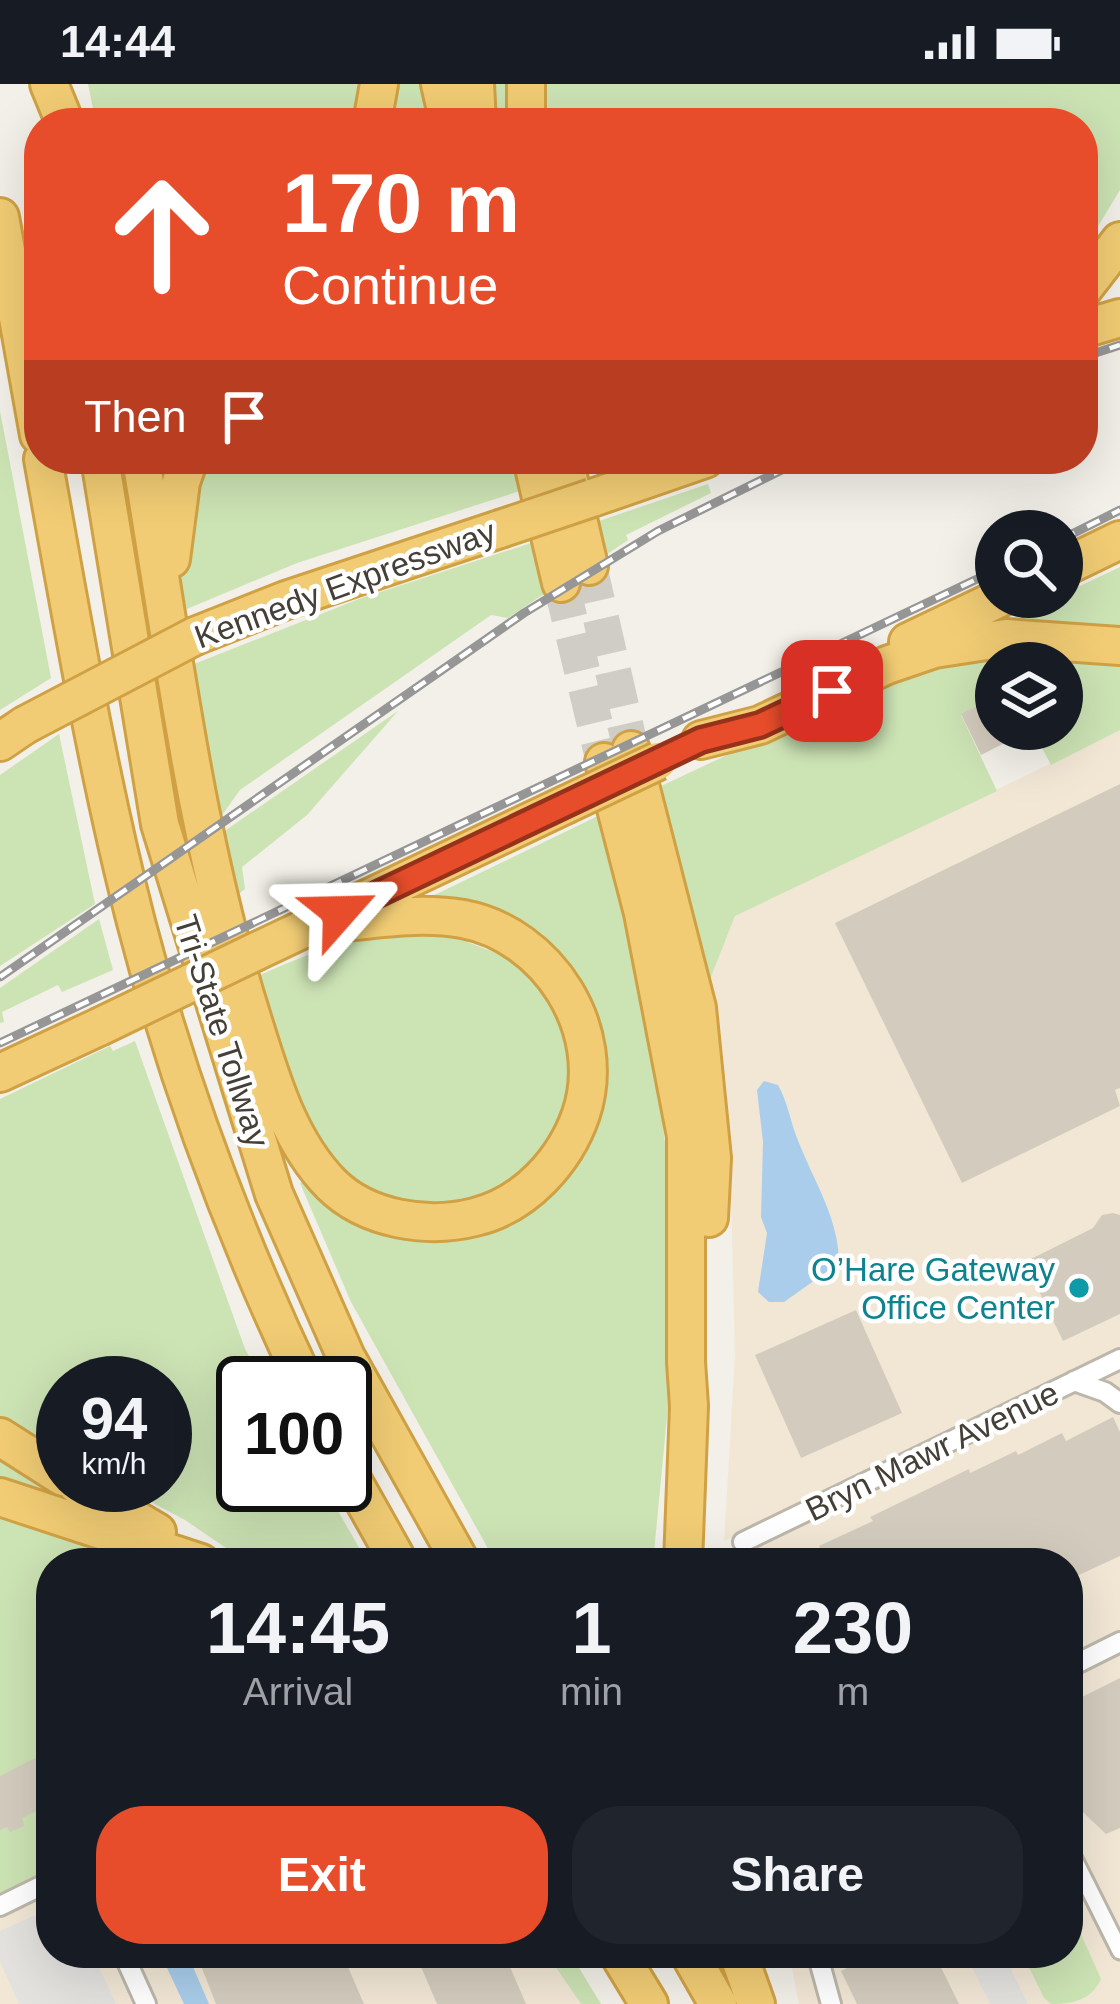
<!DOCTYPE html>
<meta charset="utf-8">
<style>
body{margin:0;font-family:Helvetica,sans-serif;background:#20242c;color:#f1f3f6;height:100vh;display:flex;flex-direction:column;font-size:45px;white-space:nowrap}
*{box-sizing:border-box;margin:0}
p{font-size:39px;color:#9ea1a6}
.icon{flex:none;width:66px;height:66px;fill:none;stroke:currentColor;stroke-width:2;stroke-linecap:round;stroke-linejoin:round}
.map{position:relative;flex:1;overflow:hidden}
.panel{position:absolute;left:36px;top:1464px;width:1047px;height:420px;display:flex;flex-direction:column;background:#171b24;border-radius:48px;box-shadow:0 12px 48px #0002}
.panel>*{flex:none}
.top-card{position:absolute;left:24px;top:24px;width:1074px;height:366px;border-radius:48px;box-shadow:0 12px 48px #0002;background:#e74d2a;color:#fff;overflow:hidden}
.controls{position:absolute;left:975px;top:426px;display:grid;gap:24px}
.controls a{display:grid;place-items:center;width:108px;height:108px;border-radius:50%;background:#171b24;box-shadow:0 12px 48px #0002;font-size:60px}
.speed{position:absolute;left:36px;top:1272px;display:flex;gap:24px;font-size:60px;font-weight:700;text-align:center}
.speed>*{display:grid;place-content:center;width:156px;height:156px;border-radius:50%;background:#171b24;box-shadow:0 12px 48px #0002;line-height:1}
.speed small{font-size:30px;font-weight:400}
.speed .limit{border:6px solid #111;border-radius:18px;background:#fff;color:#111}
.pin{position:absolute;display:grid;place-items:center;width:102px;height:102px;color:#fff;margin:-51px;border-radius:24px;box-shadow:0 6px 18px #0006}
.me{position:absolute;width:132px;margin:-66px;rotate:65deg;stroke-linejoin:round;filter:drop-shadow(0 0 9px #0008)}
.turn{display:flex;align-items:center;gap:42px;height:252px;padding:0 60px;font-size:54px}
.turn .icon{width:156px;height:156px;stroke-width:2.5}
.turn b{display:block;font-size:84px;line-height:102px}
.then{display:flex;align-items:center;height:114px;padding:0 60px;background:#0003;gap:24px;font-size:45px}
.eta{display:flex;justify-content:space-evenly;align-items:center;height:204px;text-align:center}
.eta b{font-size:72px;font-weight:700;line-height:84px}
.button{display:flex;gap:24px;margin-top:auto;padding:24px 60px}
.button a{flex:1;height:138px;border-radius:48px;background:#e74d2a;color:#fff;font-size:48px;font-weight:700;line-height:138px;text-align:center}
.button a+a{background:#20242c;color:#f1f3f6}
.status{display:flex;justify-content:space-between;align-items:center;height:84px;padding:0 60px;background:#171b24;direction:ltr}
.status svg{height:33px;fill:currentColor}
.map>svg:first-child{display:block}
.commercial{fill:#f2e7d5}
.green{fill:#cce3b4}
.parking{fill:#e4e2df}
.water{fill:#a9cdea}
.building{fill:#d3ccbe}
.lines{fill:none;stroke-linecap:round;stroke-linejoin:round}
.motorway-tunnel{stroke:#cfcdc5;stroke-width:36;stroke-dasharray:36 18;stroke-linecap:butt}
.pedestrian-casing{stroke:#bdb7ab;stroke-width:21}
.minor-casing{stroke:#bdb7ab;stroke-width:24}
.motorway-casing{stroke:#d0a144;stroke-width:42}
.pedestrian{stroke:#fff;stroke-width:15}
.minor{stroke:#fff;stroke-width:18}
.motorway{stroke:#f1cc74;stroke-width:36}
.rail-casing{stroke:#969696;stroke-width:9}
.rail{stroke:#fff;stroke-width:4.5;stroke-dasharray:14;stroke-linecap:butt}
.motorway-bridge-casing{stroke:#d0a144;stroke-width:42;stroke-linecap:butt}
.motorway-bridge{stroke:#f1cc74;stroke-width:36}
.route-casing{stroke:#96321b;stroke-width:30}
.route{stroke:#e74d2a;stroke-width:21}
.culture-dot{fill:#0f9aa8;stroke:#fff;stroke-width:4.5}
.labels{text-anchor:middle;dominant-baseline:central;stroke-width:9;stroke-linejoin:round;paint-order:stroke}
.street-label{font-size:33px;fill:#454037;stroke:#fff}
.culture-label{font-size:33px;fill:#0d838f;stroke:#fff;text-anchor:end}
</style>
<div class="status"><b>14:44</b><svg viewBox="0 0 49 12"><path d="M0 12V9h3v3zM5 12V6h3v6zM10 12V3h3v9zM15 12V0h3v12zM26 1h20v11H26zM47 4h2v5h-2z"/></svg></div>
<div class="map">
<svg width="1120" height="1920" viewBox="0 0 1120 1920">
<rect width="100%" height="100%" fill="#f2f0e8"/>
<path class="commercial" d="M1120,646V1264L724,1457L735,1272L730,1070L709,898L735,832Z
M1120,1282V1920H799L789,1869H1068V1479H722Z
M51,1807V1869H110L132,1920H0V1832Z
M134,1869H546L581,1920H156Z"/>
<path class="green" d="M88,0H365L354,39H96Z
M388,0H426L435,39H381Z
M487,0H515L513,39H489Z
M545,0H1120V106L1083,167V39H547Z
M0,327L51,594L0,626Z
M202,375H516L523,406L297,479L182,527L181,454Z
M708,400L711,409L626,451L628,456L600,475L590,440Z
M534,458L547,508L508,534L491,531L240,706L220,734L189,582L359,515Z
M1120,483V550L1002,539Z
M1012,567L1120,575V646L1051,681L1032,645H1062V579H996V613L961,631L997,707L735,832L709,898L659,703L906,587Z
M398,627L307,731L242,783L245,805L232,815L216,753Z
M59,650L95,820L0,882V691Z
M602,730L652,957L674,1129L671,1291L653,1479H496L351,1218L300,1099L310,1095L373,1149L448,1155L500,1145L554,1110L591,1052L579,911L416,820Z
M99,835L113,886L62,908L58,901L2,928L4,938L0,939V904Z
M428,849L457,854L509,874L531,890L562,934L573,999L554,1056L499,1111L435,1127L363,1107L341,1091L315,1057L254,894C316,865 360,851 428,849Z
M135,957L245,1265L264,1299H243V1401H323L368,1479H248L185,1436L119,1401H165V1299H63V1371L0,1332V1015L110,962L113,967Z
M0,1372L99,1426L0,1394Z
M0,1422L160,1479H51V1786L0,1811Z
M1068,1821L1101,1895C1092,1916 1072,1920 1051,1920L1044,1914L1022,1869H1068Z
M546,1869H570L601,1920H581Z"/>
<path class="parking" d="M51,1824V1869H93L116,1920H19L0,1878V1847Z
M965,1869H1003L1028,1920H990Z"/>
<path class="water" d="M764,997L778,1001C788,1019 790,1036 797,1054C813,1096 839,1134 839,1179L784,1218H769L758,1208L767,1149L761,1133L763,1058L757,1006Z
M160,1869H187L209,1920H184Z"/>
<path class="building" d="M996,613V645H1032L981,671L961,630Z
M1120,700V1004L1115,1006L1120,1022L962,1099L835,839Z
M1113,1129L1120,1131V1230L1063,1257L1025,1178L1093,1144L1102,1131Z
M856,1226L902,1329L801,1374L755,1271Z
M1113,1333L1120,1348V1472L1068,1496V1479H796L821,1467L819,1462L873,1437L870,1433L969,1385L970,1389L1016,1367L1018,1371L1062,1349L1066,1357Z
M1120,1594V1744L1106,1750L1068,1714V1620Z
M51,1666V1720L22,1734L24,1742L10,1748L7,1743L0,1746V1692Z
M196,1869H342L364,1920H216Z
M415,1869H504L526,1920H437Z
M877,1869H934L959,1920H857L841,1887Z"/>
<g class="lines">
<path class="motorway-tunnel" d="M589,482L631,666
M561,499L604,678"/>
<defs>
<path id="pedestrian" d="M1068,1763L1120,1867"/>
<path id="minor" d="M1074,1297L1105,1308L1120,1319
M743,1458L1120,1275
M1068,1584L1120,1558
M0,1822L51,1797
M123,1869L146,1920
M817,1869L831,1920"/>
<path id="motorway" d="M49,0L65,39
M440,0L449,39
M475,0L477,39
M372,39L379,0
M526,39V0
M0,133L39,351
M1083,205L1120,157
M1083,245L1120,234
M43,375C71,530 97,686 136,838C177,996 235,1152 305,1299
M100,375L160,740L274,1110L346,1273L461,1479
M141,375C173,563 195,754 253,937C271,994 288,1056 331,1100C367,1136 428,1145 475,1133C525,1121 565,1077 581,1030C609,946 548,851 463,835C414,826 358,838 309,842
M532,375L561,499
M564,375L589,482
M592,414L705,375
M171,475L181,398L189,375
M1062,484L1120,456
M195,552L286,516L500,445
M908,558L1002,513
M701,656L760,641L887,581L934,565L1006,554L1120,562
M0,658L25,641
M631,666L697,924L712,1074L709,1134
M604,678L643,829L686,1052V1278L689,1322L683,1479
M257,867L565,721
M0,989L99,943
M0,1353L63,1393
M345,1383L399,1479
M77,1401L157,1448
M0,1413L201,1479
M618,1869L649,1920
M689,1869L718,1920
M738,1869L756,1920"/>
</defs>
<use href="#pedestrian" class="pedestrian-casing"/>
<use href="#minor" class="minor-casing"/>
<use href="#motorway" class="motorway-casing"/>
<use href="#pedestrian" class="pedestrian"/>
<use href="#minor" class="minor"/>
<use href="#motorway" class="motorway"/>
<defs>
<path id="rail" d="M1083,273L1120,261
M1062,455L1120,426
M0,893L524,529L658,447L804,375
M0,959L996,486"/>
</defs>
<use href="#rail" class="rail-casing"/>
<use href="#rail" class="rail"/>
<defs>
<path id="motorway-bridge" d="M500,445L592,414
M25,641L195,552
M565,721L658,677
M99,943L257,867"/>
</defs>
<use href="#motorway-bridge" class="motorway-bridge-casing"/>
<use href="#motorway-bridge" class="motorway-bridge"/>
</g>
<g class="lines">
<defs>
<path id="route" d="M340,828L701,656L760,641L832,607"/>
</defs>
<use href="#route" class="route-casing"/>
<use href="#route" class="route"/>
</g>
<circle class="culture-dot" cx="1079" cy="1204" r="12"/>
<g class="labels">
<g class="street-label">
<text transform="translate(345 500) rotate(-20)">Kennedy Expressway</text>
<text transform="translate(222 947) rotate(72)">Tri-State Tollway</text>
<text transform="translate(932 1367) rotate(-26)">Bryn Mawr Avenue</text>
</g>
<g class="culture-label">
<text x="1055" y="1185">O’Hare Gateway<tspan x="1055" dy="38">Office Center</tspan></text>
</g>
</g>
</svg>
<div class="controls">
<a><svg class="icon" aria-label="search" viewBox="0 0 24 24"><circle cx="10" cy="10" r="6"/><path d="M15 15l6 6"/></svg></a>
<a><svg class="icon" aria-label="layers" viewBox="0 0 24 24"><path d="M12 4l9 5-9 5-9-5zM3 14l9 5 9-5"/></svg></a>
</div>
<div class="speed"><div>94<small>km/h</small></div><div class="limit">100</div></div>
<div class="pin" style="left:832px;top:607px;background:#d93025"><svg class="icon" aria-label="arrive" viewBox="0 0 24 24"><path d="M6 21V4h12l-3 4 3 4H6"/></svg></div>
<svg class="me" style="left:340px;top:828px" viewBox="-20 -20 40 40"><path d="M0-17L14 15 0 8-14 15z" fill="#e74d2a" stroke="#fff" stroke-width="4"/></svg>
<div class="top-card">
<div class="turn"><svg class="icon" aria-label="ahead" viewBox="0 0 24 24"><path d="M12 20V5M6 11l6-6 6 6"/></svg><div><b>170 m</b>Continue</div></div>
<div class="then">Then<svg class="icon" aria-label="arrive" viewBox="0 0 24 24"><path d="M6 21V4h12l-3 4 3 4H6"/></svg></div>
</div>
<section class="panel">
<div class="eta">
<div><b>14:45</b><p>Arrival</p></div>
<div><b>1</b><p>min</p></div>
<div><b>230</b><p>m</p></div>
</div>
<div class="button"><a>Exit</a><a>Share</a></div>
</section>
</div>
